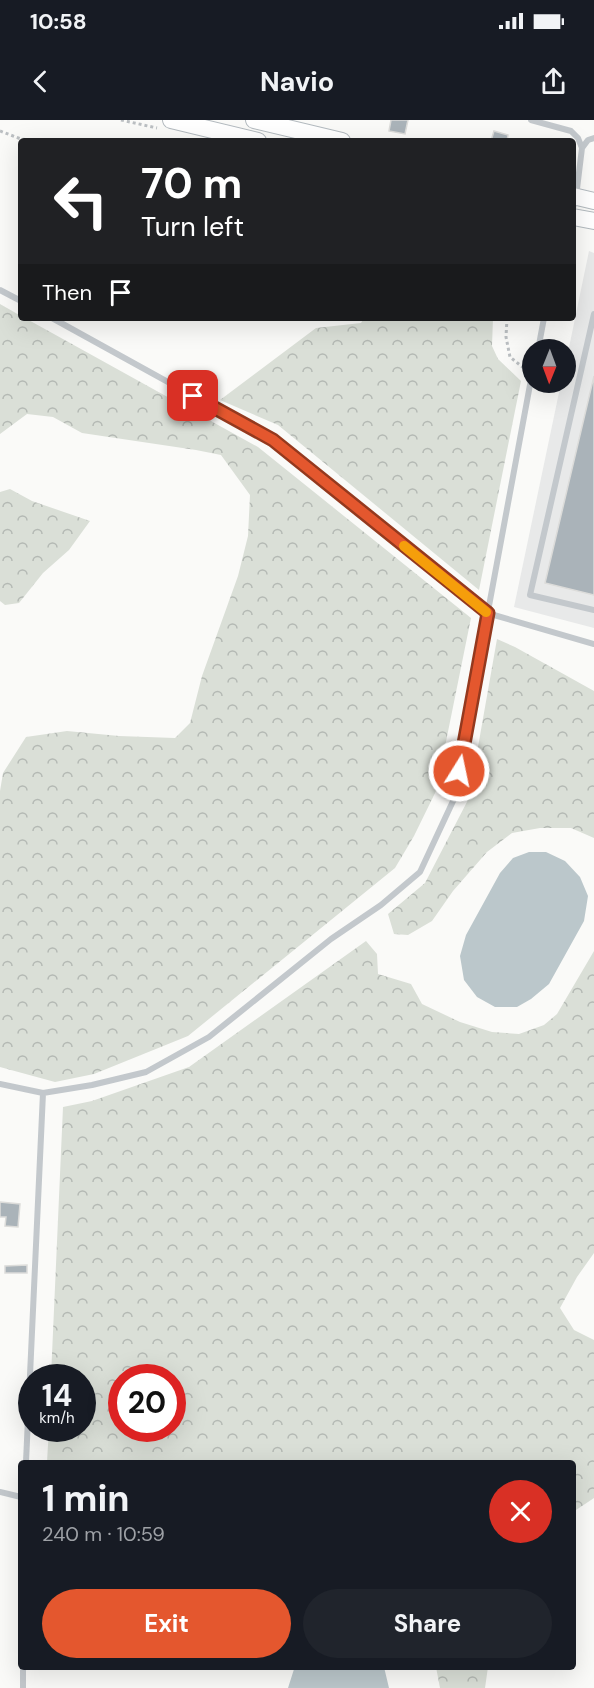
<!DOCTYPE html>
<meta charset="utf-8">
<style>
body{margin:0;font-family:"DM Sans",sans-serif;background:#20242c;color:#f1f3f6;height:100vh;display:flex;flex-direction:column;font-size:22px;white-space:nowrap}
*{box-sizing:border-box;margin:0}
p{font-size:20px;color:#9ea1a6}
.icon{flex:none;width:33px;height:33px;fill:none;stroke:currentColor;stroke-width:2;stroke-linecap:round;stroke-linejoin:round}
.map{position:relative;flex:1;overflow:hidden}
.panel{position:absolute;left:18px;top:1340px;width:558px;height:210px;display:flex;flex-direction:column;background:#171b24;border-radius:6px;box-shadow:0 6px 24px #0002}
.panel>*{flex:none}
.hud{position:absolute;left:18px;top:18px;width:558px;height:183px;border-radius:6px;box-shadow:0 6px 24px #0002;background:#202124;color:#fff;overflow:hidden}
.needle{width:39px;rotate:181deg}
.fabs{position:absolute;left:522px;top:219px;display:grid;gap:12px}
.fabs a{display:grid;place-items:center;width:54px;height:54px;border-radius:50%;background:#171b24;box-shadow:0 6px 24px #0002;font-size:30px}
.speed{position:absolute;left:18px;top:1244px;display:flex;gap:12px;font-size:30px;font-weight:700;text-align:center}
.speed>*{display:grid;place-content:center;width:78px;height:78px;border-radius:50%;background:#171b24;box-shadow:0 6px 24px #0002;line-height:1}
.speed small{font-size:15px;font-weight:400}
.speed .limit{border:9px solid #d22;background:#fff;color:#111}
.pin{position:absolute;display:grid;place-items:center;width:51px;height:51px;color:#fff;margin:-26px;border-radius:12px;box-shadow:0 3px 9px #0006}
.me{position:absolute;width:66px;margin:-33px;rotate:10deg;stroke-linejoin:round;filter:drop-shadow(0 0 4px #0008)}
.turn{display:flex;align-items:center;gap:21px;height:126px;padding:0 24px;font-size:27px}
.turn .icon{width:78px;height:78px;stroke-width:2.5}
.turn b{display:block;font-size:42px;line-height:51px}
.then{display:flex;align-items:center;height:57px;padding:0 24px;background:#0003;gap:12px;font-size:22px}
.round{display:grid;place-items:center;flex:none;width:63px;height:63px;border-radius:32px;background:#20242c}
.summary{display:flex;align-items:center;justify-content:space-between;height:102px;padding:0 24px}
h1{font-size:36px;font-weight:700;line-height:45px}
.action{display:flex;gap:12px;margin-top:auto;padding:12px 24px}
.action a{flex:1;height:69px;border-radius:36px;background:#e4572e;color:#fff;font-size:24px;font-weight:700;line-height:69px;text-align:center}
.action a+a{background:#20242c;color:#f1f3f6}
.status{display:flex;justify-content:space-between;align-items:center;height:42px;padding:0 30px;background:#171b24;direction:ltr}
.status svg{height:16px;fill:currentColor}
header{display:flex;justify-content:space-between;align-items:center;height:78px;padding:0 24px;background:#171b24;font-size:27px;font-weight:700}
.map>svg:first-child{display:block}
.built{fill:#e8e9e9}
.forest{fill:url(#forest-crowns);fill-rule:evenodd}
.water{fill:#bbc7cb}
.building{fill:#aab3b9;stroke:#dcdcda;stroke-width:1.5}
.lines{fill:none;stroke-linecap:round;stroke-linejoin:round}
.secondary-casing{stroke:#b3babf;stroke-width:18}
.path{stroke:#bbbfc2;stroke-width:3;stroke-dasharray:3 3;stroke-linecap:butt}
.lane{stroke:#c3c8cc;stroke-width:6}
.secondary{stroke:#fff;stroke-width:16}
.route-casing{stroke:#94391e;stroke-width:15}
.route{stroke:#e4572e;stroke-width:10}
.slow{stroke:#f59e0b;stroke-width:10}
</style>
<div class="status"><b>10:58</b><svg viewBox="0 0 49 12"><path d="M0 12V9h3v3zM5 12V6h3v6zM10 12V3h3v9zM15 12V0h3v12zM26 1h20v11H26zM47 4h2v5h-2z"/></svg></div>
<header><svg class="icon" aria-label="back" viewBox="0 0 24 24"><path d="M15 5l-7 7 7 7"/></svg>Navio<svg class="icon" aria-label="share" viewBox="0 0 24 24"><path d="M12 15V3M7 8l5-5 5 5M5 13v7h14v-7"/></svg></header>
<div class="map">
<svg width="594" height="1568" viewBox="0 0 594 1568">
<defs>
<pattern id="forest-crowns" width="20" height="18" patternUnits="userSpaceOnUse" patternTransform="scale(1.5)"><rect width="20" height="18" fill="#dadfd7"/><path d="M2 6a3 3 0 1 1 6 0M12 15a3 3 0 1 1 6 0" fill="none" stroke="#b4b9b4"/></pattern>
</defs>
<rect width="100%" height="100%" fill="#fafaf8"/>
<path class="built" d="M589,131L594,133V508L514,487L561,263L566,262V242Z"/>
<path class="forest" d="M0,184L21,196V198H25L258,327L471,498L436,671L414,716L395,748L188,916L94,954L55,962L0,947V671L3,653L26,617L67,611L119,616L175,618L190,603L202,556L238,456L248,416L250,375L221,335L196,330L82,313L53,297L27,294L0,314Z
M364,198H493L492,226L498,239L521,261L479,470L278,305L220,280L316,208L361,203Z
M10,369L32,381L90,401L69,430L43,453L19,483L5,485L0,481V372Z
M497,519L515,527L594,571V718L571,708H540L512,713L487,732L453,771L432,801L408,815L394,814L388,794L425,763L469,678Z
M366,821L377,834L378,854L411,864L422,884L460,902L492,912L519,914L544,905L557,894L594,831V1133L577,1157L560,1188L574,1210L594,1220V1378L573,1392V1342H47L49,1308H82V1257H51L63,987L92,981L189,947ZM122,1257H172V1308H122Z
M436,1547H488L485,1568H440Z"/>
<path class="water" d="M529,732H546L565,741L580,757L588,776L584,801L549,864L531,879L517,887H495L477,877L464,860L460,836L466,815L500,753L513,738Z
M295,1546L384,1547L389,1568H288Z"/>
<path class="building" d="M391,0H408L405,14L389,11Z
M494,11L508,15L507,21H491Z
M594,256V475L545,463Z
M0,1082L20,1084L18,1107L5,1106L6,1097H0Z
M27,1145V1153H5V1146Z"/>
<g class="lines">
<defs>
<path id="secondary" d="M171,0L258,21
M254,0L342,21
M573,76L594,81
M573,97L594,101"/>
</defs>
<use href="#secondary" class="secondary-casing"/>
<path class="path" d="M121,0L157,8
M0,11L21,19L42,21
M507,198L506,217L510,237L525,249"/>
<path class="lane" d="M531,0L571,11L578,18L582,28L576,77L573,88
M582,28L588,20L594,18
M0,170L21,181
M594,194L530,475L594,490
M52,198L273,320L487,493L594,524
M538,230L544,198
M0,964L43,973L92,965L146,952L209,917L331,819L381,785L420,752L454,679L471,583L532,254
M26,1342L43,973
M0,1372L21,1377
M23,1568V1546"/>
<use href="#secondary" class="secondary"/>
</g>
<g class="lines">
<defs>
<path id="route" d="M193,276L273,320L488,493L459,651"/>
</defs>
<use href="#route" class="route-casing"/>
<use href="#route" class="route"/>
<path class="slow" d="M404,426L486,492"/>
</g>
</svg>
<div class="fabs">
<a><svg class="needle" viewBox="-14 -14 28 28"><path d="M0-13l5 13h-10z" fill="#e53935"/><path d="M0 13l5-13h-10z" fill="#9ea1a6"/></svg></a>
</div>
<div class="speed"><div>14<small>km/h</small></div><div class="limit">20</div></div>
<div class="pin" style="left:193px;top:276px;background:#d93025"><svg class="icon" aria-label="arrive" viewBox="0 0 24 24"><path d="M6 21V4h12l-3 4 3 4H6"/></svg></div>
<svg class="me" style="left:459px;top:651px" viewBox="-20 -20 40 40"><circle r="17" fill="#e4572e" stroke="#fff" stroke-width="3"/><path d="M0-11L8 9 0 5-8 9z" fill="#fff"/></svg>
<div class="hud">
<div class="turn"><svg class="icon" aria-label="left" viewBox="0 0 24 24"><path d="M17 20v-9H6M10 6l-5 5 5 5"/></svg><div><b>70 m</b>Turn left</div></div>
<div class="then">Then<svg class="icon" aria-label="arrive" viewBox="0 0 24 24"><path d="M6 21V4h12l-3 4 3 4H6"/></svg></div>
</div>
<section class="panel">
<div class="summary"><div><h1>1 min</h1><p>240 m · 10:59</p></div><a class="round" style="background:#d93025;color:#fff"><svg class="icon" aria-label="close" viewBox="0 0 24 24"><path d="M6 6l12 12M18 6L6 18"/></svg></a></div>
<div class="action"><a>Exit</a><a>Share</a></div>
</section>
</div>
